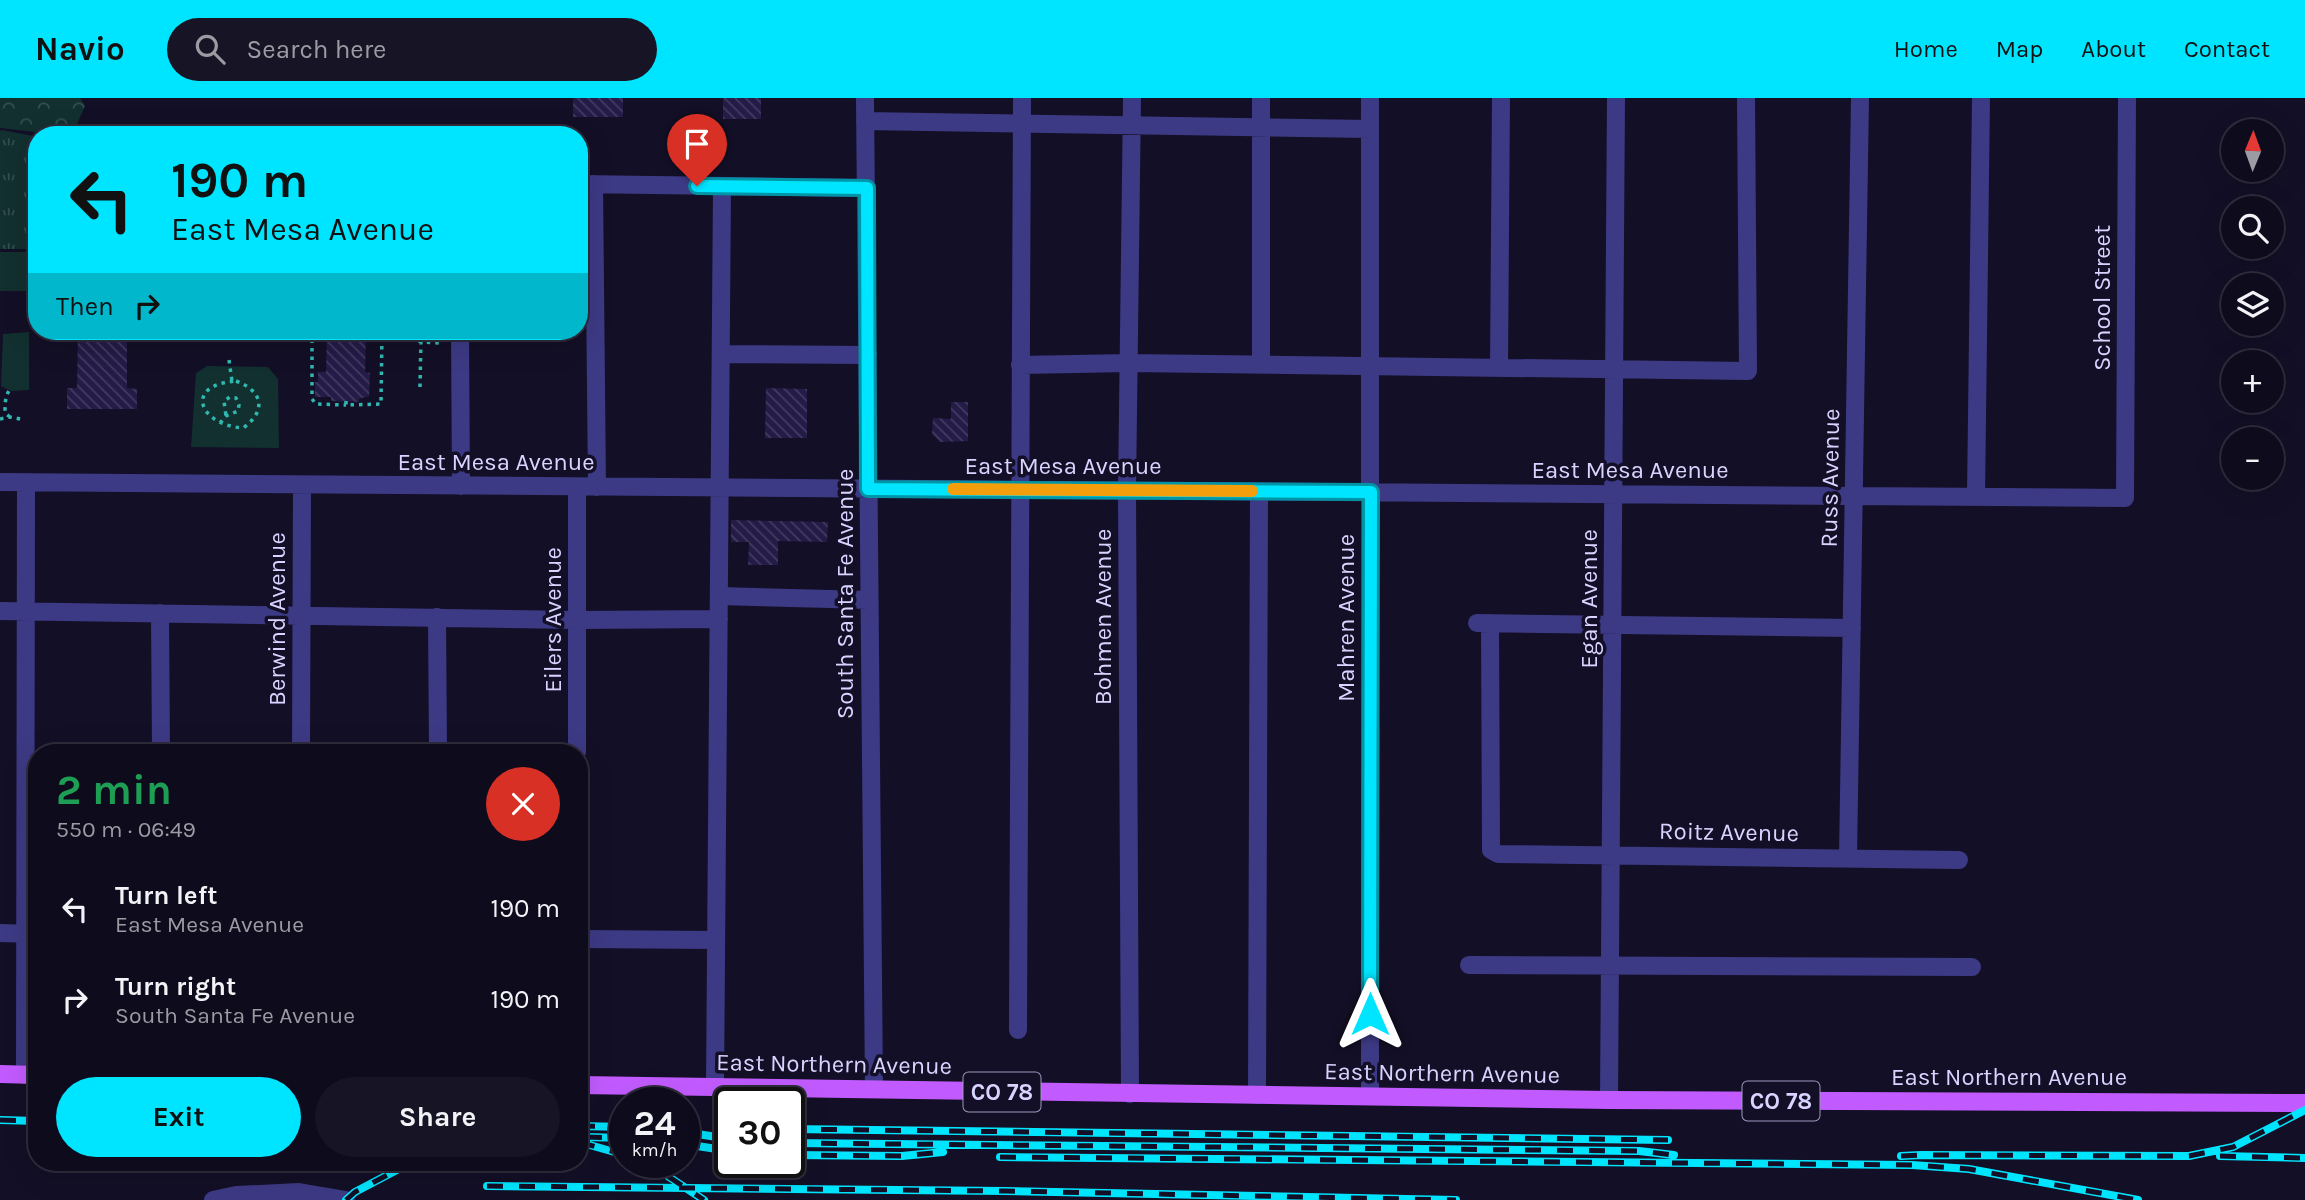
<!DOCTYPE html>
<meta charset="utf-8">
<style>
body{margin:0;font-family:Karla,sans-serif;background:#171425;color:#f1f3f6;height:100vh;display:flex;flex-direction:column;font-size:26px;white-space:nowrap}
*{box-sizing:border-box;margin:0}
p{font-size:23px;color:#9b9ba3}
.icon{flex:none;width:38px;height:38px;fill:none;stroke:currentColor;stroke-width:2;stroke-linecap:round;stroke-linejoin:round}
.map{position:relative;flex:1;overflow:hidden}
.side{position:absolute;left:28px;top:646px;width:560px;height:427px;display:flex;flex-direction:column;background:#0e0b1c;border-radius:28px;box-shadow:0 7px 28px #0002,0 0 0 2px #2e2b3b}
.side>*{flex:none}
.guide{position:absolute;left:28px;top:28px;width:560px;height:214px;border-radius:28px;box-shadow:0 7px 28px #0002,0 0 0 2px #2e2b3b;background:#00e5ff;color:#111;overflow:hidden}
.needle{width:46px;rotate:1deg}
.tools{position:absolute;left:2221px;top:21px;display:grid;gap:14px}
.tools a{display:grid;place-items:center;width:63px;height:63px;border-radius:50%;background:#0e0b1c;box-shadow:0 7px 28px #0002,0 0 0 2px #2e2b3b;font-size:35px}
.speed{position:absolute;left:609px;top:989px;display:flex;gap:14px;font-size:35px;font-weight:700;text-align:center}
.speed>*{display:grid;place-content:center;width:91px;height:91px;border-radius:50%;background:#0e0b1c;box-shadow:0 7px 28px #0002,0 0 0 2px #2e2b3b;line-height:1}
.speed small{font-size:18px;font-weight:400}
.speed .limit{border:4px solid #111;border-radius:10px;background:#fff;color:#111}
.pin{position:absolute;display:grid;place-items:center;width:60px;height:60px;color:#fff;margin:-72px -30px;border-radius:50% 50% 50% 0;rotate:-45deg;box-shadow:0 0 7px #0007}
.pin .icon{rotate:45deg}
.me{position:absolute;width:77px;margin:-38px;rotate:0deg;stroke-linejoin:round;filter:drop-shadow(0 0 5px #0008)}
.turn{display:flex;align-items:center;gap:24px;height:147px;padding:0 28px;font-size:32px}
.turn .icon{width:91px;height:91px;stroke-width:2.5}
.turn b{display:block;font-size:49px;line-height:60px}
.then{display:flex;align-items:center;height:66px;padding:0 28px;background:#0003;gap:14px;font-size:26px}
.round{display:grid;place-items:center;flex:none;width:74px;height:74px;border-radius:37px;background:#171425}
.head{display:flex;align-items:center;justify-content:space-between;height:119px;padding:0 28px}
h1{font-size:42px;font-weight:700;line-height:52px;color:#1e9e55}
.action{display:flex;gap:14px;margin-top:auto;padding:14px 28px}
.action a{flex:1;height:80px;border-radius:42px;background:#00e5ff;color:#111;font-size:28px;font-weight:700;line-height:80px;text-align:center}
.action a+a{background:#171425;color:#f1f3f6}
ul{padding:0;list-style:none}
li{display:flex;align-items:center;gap:21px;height:91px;padding:0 28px}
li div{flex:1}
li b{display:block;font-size:26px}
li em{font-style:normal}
header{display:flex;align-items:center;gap:42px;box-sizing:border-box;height:98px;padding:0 35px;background:#00e5ff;color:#111}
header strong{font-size:33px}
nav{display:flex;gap:38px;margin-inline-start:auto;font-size:24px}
.search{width:490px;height:63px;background:#171425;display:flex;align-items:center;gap:18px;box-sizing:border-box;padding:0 24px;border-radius:38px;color:#9b9ba3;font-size:26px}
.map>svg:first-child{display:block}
.grass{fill:url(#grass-tufts)}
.forest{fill:url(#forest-crowns)}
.park{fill:#12302f}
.building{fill:url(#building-back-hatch)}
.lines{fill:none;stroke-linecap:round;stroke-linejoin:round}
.path{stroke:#2fb8b0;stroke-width:3.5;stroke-dasharray:3.5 5;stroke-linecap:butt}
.minor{stroke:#3d3a85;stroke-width:18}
.major{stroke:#c25bff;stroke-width:18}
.rail-casing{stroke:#00e5ff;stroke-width:8}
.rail{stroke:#130f26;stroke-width:5;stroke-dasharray:16;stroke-linecap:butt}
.route-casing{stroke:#0095a6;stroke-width:18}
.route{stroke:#00e5ff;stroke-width:12}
.slow{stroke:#f59e0b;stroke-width:12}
.labels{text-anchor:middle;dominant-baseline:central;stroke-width:7;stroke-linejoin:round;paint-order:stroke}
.shield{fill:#130f26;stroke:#9e99be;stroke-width:2}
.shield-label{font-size:23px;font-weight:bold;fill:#d9d4ff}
.street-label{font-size:24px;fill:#d9d4ff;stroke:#130f26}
</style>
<header>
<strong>Navio</strong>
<div class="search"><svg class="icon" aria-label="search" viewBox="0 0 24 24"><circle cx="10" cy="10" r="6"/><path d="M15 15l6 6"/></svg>Search here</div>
<nav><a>Home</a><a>Map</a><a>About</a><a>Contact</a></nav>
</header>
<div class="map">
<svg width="2305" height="1102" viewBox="0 0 2305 1102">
<defs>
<pattern id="grass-tufts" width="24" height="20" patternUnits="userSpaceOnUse" patternTransform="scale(1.75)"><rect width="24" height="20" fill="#12302f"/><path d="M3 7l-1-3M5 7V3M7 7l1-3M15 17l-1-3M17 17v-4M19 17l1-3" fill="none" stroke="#344d4e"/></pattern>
<pattern id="forest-crowns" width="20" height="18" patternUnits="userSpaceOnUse" patternTransform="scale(1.75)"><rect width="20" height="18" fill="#12302f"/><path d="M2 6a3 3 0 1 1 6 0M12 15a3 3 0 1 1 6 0" fill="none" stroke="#344d4e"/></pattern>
<pattern id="building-back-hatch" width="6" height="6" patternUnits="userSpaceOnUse" patternTransform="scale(1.75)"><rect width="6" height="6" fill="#241b47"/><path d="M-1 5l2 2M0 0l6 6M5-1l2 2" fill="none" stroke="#433b63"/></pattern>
</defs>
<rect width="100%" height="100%" fill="#130f26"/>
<path class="grass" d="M2,32L33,38L32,151H0V33Z"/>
<path class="forest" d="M0,0H80L85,8L76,28L54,36L0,30Z"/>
<path class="park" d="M0,154H31L32,193H0Z
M29,234V292L11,293L1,288L3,236Z
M207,268L268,269L278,281L279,350L191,349L196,275Z"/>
<path class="building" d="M573,0H623V19H573Z
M723,0H761V21H723Z
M78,233H127V290L137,291V311H67V290H77Z
M327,233H366L365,274L370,275L369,298L359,301V304L331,303V299H315V284H318V274H326Z
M766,290L807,291V340H765Z
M951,304H968V343L940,344L932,336L933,320L951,321Z
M731,422L828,424L827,444L778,443V467H748L749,444H731Z"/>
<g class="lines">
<path class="path" d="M312,233V301L316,306L346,307
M395,233L421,244L441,245
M229,262L232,283
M236,283C263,293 267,313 243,330C199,327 183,287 236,283Z
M420,289L421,240
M346,303V307L381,306L382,233
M10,319L5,315C5,305 5,297 11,290
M0,321L10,319L25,322
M220,325L226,318L238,313L239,307L236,300L230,299L224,303L226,318"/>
<path class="minor" d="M865,0L874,991
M1370,0V998
M865,23L1370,31
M579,86L867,90
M594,86L597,389
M460,233L461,388
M721,256L868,257
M1020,267L1129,265L1748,273L1746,0
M1261,267V0
M1499,270L1501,0
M0,384L2125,400L2127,0
M1976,399L1981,0
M719,498L869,502
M0,513L577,522L719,521
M160,515L161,654
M437,519L438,654
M1477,525L1852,530
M1490,525L1491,752L1498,756L1959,762
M301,654L302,387
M577,654V389
M1848,760L1860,0
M0,835L35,836
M579,841L716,842
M1469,867L1972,869
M1018,932L1022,0
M25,977L26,385
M715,989L722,88
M1130,996L1127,392L1132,0
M1257,997L1259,394
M1609,1002L1616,0
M213,1102L236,1097L299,1094L346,1102"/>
<path class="major" d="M0,976L37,977
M579,987L1609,1002L2305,1005"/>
<defs>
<path id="rail" d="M0,1022L37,1023
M579,1028L625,1029
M789,1031L1668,1042
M684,1034L730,1041
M586,1039L625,1040
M579,1044L625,1057
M789,1045L1639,1053L1674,1057
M684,1046L730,1053
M789,1057L902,1058L943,1054
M1901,1058L1921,1057L2189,1058L2233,1049L2305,1012
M2220,1058L2305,1060
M1000,1059L1912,1067L1969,1071L2138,1102
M640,1064L663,1075L704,1102
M487,1088L1005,1093L1456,1102
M346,1102L355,1094L412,1064"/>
</defs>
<use href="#rail" class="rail-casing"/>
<use href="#rail" class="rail"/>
</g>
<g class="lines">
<defs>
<path id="route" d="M697,88L867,90L868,391L1371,394L1370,916"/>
</defs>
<use href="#route" class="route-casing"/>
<use href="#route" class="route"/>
<path class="slow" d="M953,391L1252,393"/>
</g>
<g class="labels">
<g class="shield">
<rect x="963.5" y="974.5" width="77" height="39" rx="5"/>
<rect x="1742.5" y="983.5" width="77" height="39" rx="5"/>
</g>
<g class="shield-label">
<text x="1002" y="994">CO 78</text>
<text x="1781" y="1003">CO 78</text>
</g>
<g class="street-label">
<text transform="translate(2102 200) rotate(-90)">School Street</text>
<text x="496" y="364">East Mesa Avenue</text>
<text x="1063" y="368">East Mesa Avenue</text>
<text x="1630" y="372">East Mesa Avenue</text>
<text transform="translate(1830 380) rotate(-89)">Russ Avenue</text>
<text transform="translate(845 496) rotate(-90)">South Santa Fe Avenue</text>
<text transform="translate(1589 501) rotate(-90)">Egan Avenue</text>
<text transform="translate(1103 519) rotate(-90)">Bohmen Avenue</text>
<text transform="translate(1346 520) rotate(-90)">Mahren Avenue</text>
<text transform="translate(277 521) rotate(-90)">Berwind Avenue</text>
<text transform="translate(553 522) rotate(-90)">Eilers Avenue</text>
<text transform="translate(1729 734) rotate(1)">Roitz Avenue</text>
<text transform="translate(834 966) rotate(1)">East Northern Avenue</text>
<text transform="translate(1442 975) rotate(1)">East Northern Avenue</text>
<text x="2009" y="979">East Northern Avenue</text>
</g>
</g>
</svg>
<div class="tools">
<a><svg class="needle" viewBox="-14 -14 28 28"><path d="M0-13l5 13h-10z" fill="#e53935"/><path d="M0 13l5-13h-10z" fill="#9b9ba3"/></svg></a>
<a><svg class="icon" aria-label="search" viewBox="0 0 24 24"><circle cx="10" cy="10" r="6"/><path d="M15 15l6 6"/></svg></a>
<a><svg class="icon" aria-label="layers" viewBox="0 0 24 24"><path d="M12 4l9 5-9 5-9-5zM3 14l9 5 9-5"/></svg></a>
<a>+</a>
<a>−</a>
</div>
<div class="speed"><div>24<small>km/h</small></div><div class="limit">30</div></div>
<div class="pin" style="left:697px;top:88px;background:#d93025"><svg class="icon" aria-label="arrive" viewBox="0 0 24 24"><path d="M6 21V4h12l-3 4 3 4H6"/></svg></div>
<svg class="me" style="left:1370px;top:916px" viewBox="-20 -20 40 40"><path d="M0-17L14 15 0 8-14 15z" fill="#00e5ff" stroke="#fff" stroke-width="4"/></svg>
<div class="guide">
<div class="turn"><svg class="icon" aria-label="left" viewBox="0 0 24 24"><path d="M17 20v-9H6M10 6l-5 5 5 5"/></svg><div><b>190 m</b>East Mesa Avenue</div></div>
<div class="then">Then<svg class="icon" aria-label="right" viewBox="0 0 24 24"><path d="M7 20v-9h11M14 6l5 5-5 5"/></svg></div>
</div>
<section class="side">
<div class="head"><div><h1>2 min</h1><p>550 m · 06:49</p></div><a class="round" style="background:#d93025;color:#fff"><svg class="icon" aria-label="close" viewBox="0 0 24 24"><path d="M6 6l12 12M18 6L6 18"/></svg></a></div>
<ul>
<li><svg class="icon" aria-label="left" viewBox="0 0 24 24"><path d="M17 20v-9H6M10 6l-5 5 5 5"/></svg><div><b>Turn left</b><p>East Mesa Avenue</p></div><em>190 m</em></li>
<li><svg class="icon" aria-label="right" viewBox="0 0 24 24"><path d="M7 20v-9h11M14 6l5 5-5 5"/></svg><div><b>Turn right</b><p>South Santa Fe Avenue</p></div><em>190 m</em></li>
</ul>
<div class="action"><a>Exit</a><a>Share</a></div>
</section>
</div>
